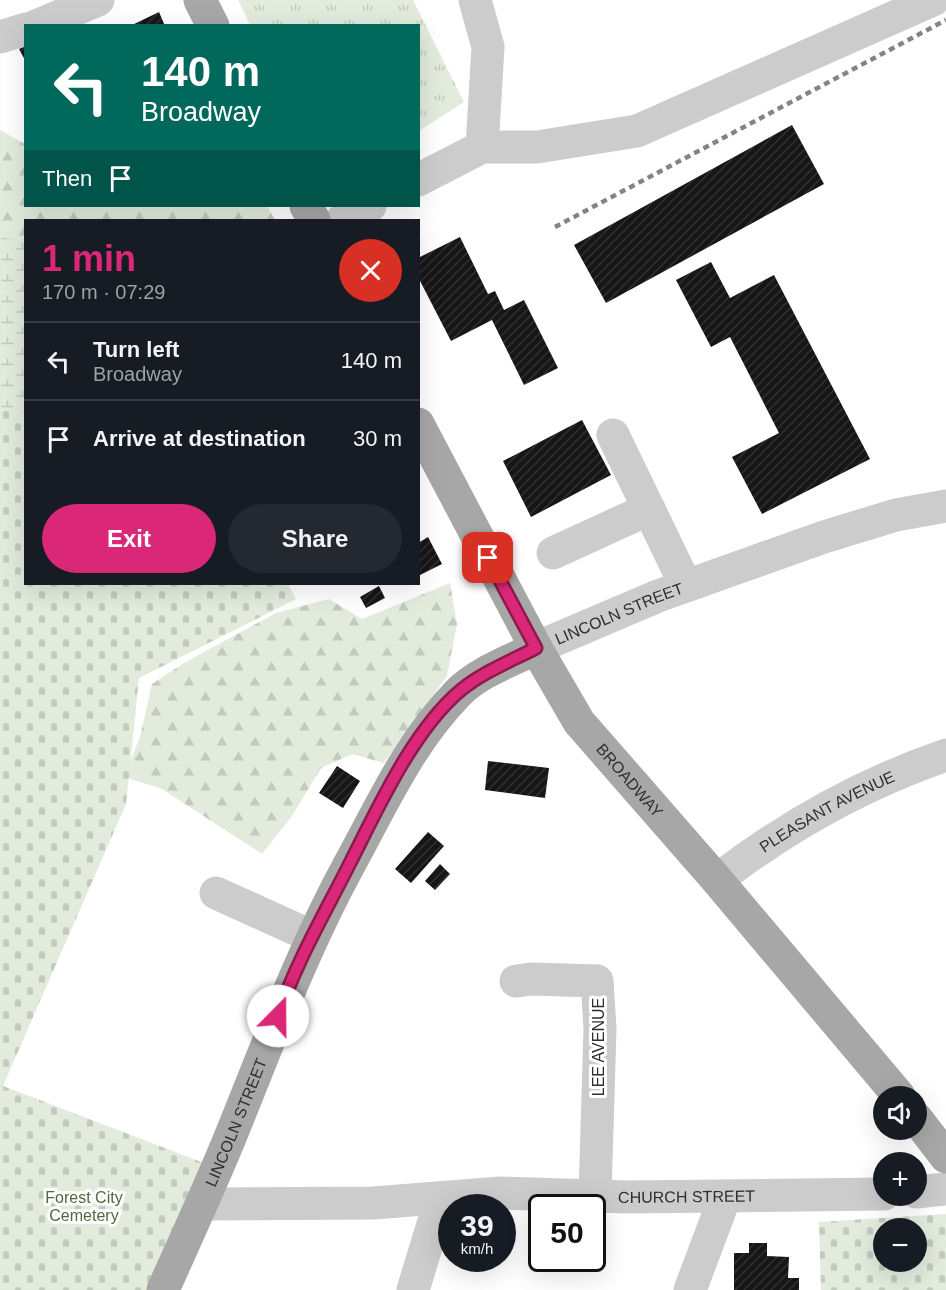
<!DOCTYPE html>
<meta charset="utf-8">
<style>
body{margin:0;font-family:Arial,sans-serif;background:#242831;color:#f1f3f6;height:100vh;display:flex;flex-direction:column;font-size:22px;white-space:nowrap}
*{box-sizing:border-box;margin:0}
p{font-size:20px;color:#9ea1a6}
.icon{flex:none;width:33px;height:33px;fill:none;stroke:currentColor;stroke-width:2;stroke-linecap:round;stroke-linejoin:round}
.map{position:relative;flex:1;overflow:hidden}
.side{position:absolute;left:24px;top:219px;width:396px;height:366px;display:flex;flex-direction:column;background:#171b24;border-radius:0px;box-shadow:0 6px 24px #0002}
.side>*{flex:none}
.guide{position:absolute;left:24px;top:24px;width:396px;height:183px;border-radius:0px;box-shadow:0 6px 24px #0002;background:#00695c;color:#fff;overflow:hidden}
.fabs{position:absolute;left:873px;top:1086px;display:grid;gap:12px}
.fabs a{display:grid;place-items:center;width:54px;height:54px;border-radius:50%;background:#171b24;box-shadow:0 6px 24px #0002;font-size:30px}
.speed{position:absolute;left:438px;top:1194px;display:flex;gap:12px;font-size:30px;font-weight:700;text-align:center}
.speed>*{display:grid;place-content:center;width:78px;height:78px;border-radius:50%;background:#171b24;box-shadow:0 6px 24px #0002;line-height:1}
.speed small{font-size:15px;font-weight:400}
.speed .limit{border:3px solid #111;border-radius:9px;background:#fff;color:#111}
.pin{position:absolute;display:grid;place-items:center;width:51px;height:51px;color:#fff;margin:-26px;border-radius:12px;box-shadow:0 3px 9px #0006}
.me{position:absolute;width:66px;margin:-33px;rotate:22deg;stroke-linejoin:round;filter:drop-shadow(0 0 4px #0008)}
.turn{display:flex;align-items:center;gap:21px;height:126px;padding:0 18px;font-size:27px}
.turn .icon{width:78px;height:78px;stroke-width:2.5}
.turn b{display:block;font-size:42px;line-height:51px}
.then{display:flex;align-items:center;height:57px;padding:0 18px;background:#0003;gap:12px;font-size:22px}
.round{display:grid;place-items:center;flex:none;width:63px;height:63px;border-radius:32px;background:#242831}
.head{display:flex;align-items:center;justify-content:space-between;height:102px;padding:0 18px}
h1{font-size:36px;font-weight:600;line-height:45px;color:#db2777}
.action{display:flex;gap:12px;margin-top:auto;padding:12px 18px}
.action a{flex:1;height:69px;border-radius:36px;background:#db2777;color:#fff;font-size:24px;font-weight:600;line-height:69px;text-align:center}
.action a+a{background:#242831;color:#f1f3f6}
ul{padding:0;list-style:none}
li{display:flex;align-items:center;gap:18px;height:78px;padding:0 18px;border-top:2px solid #363941}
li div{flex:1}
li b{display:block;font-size:22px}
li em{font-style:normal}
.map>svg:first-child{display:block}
.grass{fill:url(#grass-tufts)}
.forest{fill:url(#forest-firs)}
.wetland{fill:url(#wetland-marsh)}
.cemetery{fill:url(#cemetery-stones);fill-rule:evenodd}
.building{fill:url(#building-hatch)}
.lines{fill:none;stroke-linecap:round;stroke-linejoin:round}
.minor{stroke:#ccc;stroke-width:33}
.major{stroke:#a7a7a7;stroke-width:33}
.rail{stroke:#848484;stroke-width:4.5;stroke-dasharray:6 4.5;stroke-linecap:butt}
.route-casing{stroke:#8e194d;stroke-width:15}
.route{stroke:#db2777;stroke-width:10}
.labels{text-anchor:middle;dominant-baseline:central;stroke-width:6;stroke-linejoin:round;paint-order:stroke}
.street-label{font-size:16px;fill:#2f2f2f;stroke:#fff}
.park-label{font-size:16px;fill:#4d693d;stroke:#fff}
</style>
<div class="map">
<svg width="946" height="1290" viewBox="0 0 946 1290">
<defs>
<pattern id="grass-tufts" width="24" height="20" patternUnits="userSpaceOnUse" patternTransform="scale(1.5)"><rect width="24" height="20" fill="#e3ebdd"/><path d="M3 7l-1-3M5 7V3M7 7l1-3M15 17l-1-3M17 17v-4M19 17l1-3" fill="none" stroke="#c3cabe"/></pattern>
<pattern id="forest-firs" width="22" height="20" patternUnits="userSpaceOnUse" patternTransform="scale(1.5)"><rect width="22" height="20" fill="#e3ebdd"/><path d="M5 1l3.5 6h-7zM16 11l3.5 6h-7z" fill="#c3cabe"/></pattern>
<pattern id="wetland-marsh" width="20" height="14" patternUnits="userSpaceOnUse" patternTransform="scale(1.5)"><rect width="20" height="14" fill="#e3ebdd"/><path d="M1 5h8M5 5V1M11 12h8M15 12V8" fill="none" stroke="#c3cabe"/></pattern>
<pattern id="cemetery-stones" width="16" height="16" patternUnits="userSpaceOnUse" patternTransform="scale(1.5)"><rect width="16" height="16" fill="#e3ebdd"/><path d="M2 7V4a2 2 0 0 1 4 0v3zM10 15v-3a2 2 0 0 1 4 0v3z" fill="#c3cabe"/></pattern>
<pattern id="building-hatch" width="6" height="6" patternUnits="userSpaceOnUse" patternTransform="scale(1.5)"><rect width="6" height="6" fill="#161616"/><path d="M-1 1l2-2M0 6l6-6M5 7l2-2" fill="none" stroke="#303030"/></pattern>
</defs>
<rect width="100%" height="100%" fill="#fff"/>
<path class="grass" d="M238,0H413L464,102L419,131L418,26L250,25Z"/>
<path class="forest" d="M0,130L25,144L26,206H267L275,220H26L25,242L3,238L0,237Z
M450,583L457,624L447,676L384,763L352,754L321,768L292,816L262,854L162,789L128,778L130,762L140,737L152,684L184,663L276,613L329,599L362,619Z"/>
<path class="wetland" d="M0,237L25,242V413L0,409Z"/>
<path class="cemetery" d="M0,409L25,413L26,584H288L296,599L139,678L126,804L3,1086L217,1168L163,1290H0Z
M946,1214V1290H821L819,1222ZM884,1228H916V1262H884Z"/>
<path class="building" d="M159,12L165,26H130Z
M26,46V62L19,49Z
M792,125L824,184L606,303L574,245Z
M460,237L488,294L495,291L504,310L524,300L558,368L524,385L492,320L451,341L418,277V258Z
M711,262L730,298L774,275L870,459L762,514L732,457L779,433L730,337L711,347L676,280Z
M582,420L611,475L531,517L503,461Z
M428,537L442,564L418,576V543Z
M379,586L385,598L366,608L360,597Z
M488,761L549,768L545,798L485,790Z
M337,766L360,781L343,808L319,793Z
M428,832L444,846L411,883L395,869Z
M440,864L450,874L435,890L425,881Z
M749,1243H767V1256L789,1257L788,1278H799V1290H734V1253H749Z"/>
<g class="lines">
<g class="minor">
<path d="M475,0L488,47L482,147"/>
<path d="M36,26L98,0"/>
<path d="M0,37L26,29"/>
<path d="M418,180L482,147H537L637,131L933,0"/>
<path d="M342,220L370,206"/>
<path d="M613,435L686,586"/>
<path d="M553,553L649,509"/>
<path id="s1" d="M536,648L658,596L824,537L896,515L946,506"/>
<path id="s2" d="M717,880C787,826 862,784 946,755"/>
<path d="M216,893L313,937"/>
<path d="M516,981L532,979L597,981L600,1029L595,1195"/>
<path d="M916,1192L946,1189"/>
<path id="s3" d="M201,1204L373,1203L501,1193L628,1197L884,1194"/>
<path d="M413,1290L441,1198"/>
<path d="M690,1290L725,1197"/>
</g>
<g class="major">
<path d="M200,0L213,26"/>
<path d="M306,206L314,220"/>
<path id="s4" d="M418,424L536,648L579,722L717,880L899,1096"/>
<path d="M916,1118L946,1157"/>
<path id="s5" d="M163,1290C185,1240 208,1191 229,1140C267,1047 301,953 349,865C382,805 409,743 458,693C478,672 511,661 536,648"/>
</g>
<path class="rail" d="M555,227L946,20"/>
</g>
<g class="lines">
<defs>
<path id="route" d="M278,1016C296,962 325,913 350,863C378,808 413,730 461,690C483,672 511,661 536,648L488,558"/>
</defs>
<use href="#route" class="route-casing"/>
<use href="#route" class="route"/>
</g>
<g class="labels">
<g class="street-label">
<text stroke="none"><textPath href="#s1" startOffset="90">LINCOLN STREET</textPath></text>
<text stroke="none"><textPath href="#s4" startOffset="416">BROADWAY</textPath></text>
<text stroke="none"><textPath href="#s2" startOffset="130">PLEASANT AVENUE</textPath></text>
<text transform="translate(598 1047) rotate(-90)">LEE AVENUE</text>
<text stroke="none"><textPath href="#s5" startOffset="183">LINCOLN STREET</textPath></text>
<text stroke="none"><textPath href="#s3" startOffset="486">CHURCH STREET</textPath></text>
</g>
<g class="park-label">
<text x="84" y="1197">Forest City<tspan x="84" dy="18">Cemetery</tspan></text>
</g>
</g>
</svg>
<div class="fabs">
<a><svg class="icon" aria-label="sound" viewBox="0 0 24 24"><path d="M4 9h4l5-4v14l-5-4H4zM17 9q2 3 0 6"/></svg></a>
<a>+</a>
<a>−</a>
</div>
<div class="speed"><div>39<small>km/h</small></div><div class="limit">50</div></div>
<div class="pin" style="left:488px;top:558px;background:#d93025"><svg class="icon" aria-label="arrive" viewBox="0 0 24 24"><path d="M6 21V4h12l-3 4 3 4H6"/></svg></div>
<svg class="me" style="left:278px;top:1016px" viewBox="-20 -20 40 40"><circle r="19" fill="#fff"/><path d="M0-13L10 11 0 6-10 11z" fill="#db2777"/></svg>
<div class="guide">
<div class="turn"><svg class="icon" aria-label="left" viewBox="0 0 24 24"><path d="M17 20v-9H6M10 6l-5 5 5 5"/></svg><div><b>140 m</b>Broadway</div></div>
<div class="then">Then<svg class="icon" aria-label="arrive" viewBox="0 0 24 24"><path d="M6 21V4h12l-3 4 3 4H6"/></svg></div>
</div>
<section class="side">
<div class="head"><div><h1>1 min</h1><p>170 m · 07:29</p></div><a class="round" style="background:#d93025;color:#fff"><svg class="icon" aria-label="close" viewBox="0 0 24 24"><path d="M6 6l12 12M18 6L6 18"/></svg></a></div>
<ul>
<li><svg class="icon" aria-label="left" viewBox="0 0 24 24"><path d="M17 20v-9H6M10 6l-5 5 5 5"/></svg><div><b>Turn left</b><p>Broadway</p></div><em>140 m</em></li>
<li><svg class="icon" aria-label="arrive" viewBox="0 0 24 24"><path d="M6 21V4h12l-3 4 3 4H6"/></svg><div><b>Arrive at destination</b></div><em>30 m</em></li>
</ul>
<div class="action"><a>Exit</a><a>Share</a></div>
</section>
</div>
